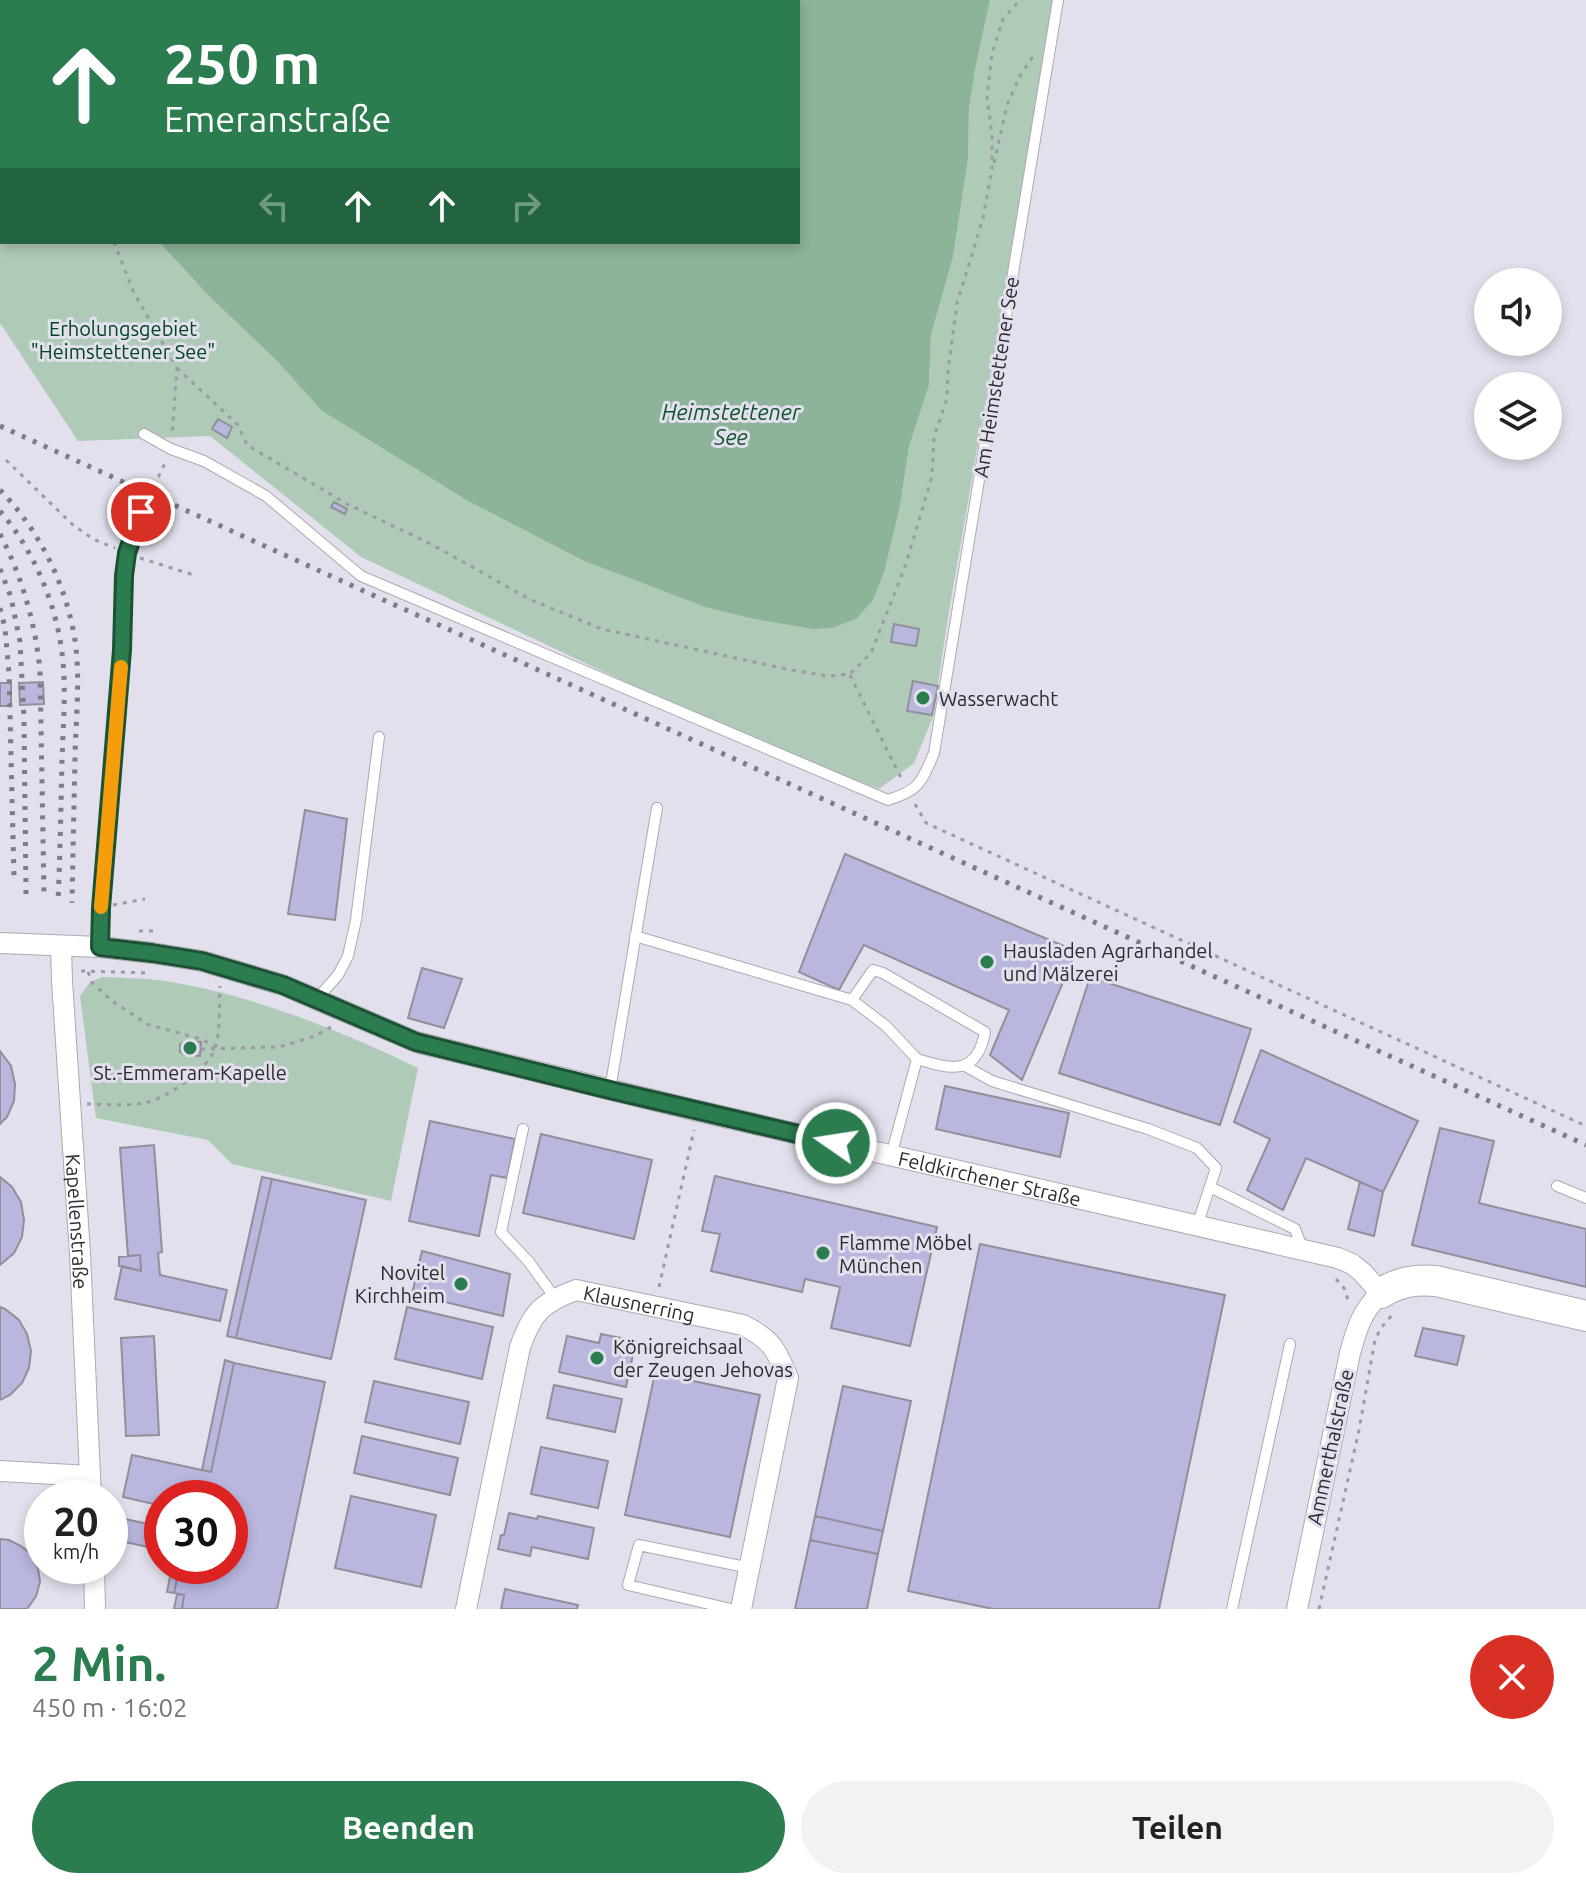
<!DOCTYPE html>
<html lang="de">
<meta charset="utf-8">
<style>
body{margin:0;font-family:Ubuntu,sans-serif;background:#f2f2f2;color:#222;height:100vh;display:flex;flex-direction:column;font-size:30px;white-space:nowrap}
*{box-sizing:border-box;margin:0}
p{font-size:26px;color:#767676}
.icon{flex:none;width:44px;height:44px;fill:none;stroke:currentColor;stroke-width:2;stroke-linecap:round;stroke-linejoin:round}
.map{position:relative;height:1609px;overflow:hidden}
.side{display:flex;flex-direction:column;background:#fff;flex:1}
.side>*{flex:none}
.guide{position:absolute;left:0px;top:0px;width:800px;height:244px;box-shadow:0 4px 12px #0003;background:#2b7d4f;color:#fff;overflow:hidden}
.tools{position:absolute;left:1474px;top:268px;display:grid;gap:16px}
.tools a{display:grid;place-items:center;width:88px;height:88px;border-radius:50%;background:#fff;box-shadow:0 4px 12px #0003;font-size:40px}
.speed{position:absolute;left:24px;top:1480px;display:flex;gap:16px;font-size:40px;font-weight:700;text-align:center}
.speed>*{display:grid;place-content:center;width:104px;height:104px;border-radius:50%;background:#fff;box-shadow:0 4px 12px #0003;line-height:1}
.speed small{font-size:20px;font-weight:400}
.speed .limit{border:12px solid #d22;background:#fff;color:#111}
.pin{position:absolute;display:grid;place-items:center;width:68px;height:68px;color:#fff;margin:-34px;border:4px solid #fff;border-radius:50%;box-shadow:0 2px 8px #0007}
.me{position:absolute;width:88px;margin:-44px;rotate:283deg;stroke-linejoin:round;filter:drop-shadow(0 0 6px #0008)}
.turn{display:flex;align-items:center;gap:28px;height:168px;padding:0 32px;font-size:36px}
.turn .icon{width:104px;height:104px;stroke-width:2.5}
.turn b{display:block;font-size:56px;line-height:68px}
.lanes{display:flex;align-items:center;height:76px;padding:0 32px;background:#0003;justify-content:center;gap:40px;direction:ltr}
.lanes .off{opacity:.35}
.round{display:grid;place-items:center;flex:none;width:84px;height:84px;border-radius:42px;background:#f2f2f2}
.summary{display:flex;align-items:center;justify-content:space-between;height:136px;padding:0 32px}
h1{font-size:48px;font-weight:700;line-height:60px;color:#2b7d4f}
.cta{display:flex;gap:16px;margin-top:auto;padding:16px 32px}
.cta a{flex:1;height:92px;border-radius:48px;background:#2b7d4f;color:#fff;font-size:32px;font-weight:700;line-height:92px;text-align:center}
.cta a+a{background:#f2f2f2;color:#222}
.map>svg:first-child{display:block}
.green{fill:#b0cab8}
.water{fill:#8db399}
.building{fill:#bab7df;stroke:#908f9a;stroke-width:2}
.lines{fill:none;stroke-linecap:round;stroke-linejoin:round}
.lane-casing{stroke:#abaab5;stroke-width:12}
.street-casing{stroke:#abaab5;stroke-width:22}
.secondary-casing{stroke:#abaab5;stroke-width:32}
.path{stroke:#9c9ba4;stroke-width:3;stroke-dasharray:4 6;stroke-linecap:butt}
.lane{stroke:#fff;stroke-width:10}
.street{stroke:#fff;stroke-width:20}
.secondary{stroke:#fff;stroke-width:30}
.rail{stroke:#7d7c84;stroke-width:5;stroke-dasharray:4 8;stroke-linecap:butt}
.route-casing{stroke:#1c5133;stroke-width:20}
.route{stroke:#2b7d4f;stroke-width:14}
.slow{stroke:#f59e0b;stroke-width:14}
.poi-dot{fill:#2b7d4f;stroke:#e1e0ec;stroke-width:3}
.labels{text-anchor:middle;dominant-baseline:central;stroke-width:6;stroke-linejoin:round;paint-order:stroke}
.park-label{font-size:20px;fill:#004524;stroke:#e1e0ec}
.street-label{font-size:20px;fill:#2c2b30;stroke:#e1e0ec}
.poi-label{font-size:20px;fill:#2c2b30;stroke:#e1e0ec;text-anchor:start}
.water-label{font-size:22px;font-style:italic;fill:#135330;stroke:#e1e0ec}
</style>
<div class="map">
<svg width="1586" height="1609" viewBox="0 0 1586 1609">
<rect width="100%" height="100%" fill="#e1e0ec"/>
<path class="green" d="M0,0H152V2H2V242H159L209,296L277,361L322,411L468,501L584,561L708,608L754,619L812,629L885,569L900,506L909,447L929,385L931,335L953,257L968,159L969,109L975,70L990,0H1055L948,617L933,717L914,763L879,789L735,734L361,557L210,436L78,441L0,323Z
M103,977C122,978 140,978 158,980C245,992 340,1030 418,1068L391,1201L232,1164L208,1140L96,1118L80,996L90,982Z"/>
<path class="water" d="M152,0H990L975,70L969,109L968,159L953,257L931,335L929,385L909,447L900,506L885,569L873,600L856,619L831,628L812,629L754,619L708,608L584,561L468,501L322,411L277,361L209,296L159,242H798V2H152Z"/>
<path class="building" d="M218,419L232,427L227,438L212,429Z
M334,502L347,509L345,514L331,507Z
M894,624L919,629L916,646L891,642Z
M913,681L938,686L932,715L907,711Z
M43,682L44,704L20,705L19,683Z
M0,683H11V706H0Z
M305,810L347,819L335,920L288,914Z
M845,854L1076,951L1022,1080L990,1055L1009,1010L864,945L839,990L799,972Z
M422,968L462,979L444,1028L408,1018Z
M1090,977L1251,1029L1220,1125L1059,1073Z
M186,1041L201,1042L200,1056L185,1055L180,1052V1044Z
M1261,1050L1418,1121L1383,1192L1306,1158L1283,1210L1247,1190L1270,1139L1234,1122Z
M0,1051L11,1066L15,1084L14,1101L7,1117L0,1124Z
M945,1086L1069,1113L1060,1157L936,1129Z
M430,1121L515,1139L507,1178L491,1175L479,1236L409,1221Z
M1440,1128L1494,1141L1479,1203L1586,1229V1287L1412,1245Z
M541,1134L652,1160L634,1239L523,1213Z
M154,1145L162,1252L158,1253L160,1275L227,1290L220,1321L115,1299L122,1266L141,1271L140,1255L128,1256L120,1148Z
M715,1176L937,1227L910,1346L831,1328L840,1287L805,1279L802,1292L711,1271L720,1234L702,1231Z
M0,1177L12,1187L21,1202L24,1220L22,1237L14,1253L0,1265Z
M262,1177L272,1179L236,1338L227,1336Z
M272,1179L366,1200L331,1359L236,1338Z
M1360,1182L1383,1192L1374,1236L1348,1229Z
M980,1244L1225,1295L1159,1609H993L908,1591Z
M422,1251L510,1274L503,1316L412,1294Z
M140,1255L141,1271L119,1266V1257Z
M0,1307L5,1309L19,1320L27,1334L31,1351L29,1368L22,1383L10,1395L0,1400Z
M407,1307L493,1327L482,1379L395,1359Z
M1423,1328L1464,1336L1457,1365L1415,1356Z
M601,1334L636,1341L626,1387L559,1372L567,1336L599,1343Z
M154,1336L159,1435L126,1436L121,1338Z
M225,1360L234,1363L211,1472L202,1470Z
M234,1363L325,1382L277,1609H182L184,1595L174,1593L180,1566H230V1498H162V1506L123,1497L132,1455L211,1472Z
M655,1373L760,1395L730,1537L625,1515Z
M374,1381L469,1402L460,1444L365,1422Z
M554,1385L622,1399L615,1432L547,1418Z
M843,1386L911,1401L883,1531L815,1516Z
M362,1436L458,1458L450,1495L354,1473Z
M541,1447L608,1461L598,1508L531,1494Z
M351,1496L436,1515L421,1587L335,1568Z
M509,1513L537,1519L538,1516L594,1528L588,1559L532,1547L530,1556L498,1549L501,1535H504Z
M815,1516L883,1531L878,1554L810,1540Z
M125,1519L162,1527V1550L120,1541Z
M0,1539L9,1540L21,1546L32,1555L38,1568L40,1582L36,1596L27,1609H0Z
M810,1540L878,1554L867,1609H795Z
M172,1566H180L174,1593L167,1592Z
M505,1589L578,1605L577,1609H501Z
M177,1594L184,1595L182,1609H174Z"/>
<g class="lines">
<defs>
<path id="lane" d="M144,434L171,449L204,461L266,496L361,576L888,800C920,790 921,783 934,753L1058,0
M635,936L852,1000
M100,947V922L122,650L124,576L127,553L141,512
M316,1000L338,975L348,956L356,920L379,737
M965,1066L992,1081L1148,1129L1197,1148L1216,1168L1197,1226
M610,1090L657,808
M523,1129L501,1232L529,1262L555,1298
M891,1156L917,1059L886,1026L852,1000L873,970L883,973L985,1032C977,1077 950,1069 917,1059
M1557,1186L1586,1198
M1210,1187L1295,1229L1303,1250
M731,1609L628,1585L639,1545L750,1568
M1232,1609L1290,1344"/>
<g id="street">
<path id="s1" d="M0,943L100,947L152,953L202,961L283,985L416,1042L698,1111L1338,1258L1352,1264L1362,1272L1381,1293C1361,1312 1357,1328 1350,1353L1297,1609"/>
<path id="s2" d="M61,946L62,981L80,1254L91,1498"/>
<path d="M0,1471L90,1476"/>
<path d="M94,1566L95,1609"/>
<path id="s3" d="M466,1609L520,1347C532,1313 541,1303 576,1290L743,1325C772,1340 776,1349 788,1378L741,1609"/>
</g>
<path id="secondary" d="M1381,1293C1399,1282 1415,1279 1436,1281L1586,1316"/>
</defs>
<use href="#lane" class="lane-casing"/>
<use href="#street" class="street-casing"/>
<use href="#secondary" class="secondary-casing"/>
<path class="path" d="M80,0V2
M994,163L1007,105L1020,76L1034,55
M114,242L133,291L177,368L172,435
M177,368L238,425L247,445L347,504L433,545L529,599L602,629L791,670L829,676L850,674L871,653L906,564L932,476L934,437L947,398L948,371L957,303L983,218L992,169V135L987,97L992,54L1003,19L1016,5L1017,0
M6,460L73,525L93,539L115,548
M154,486L166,461
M140,558L194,575
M850,675L902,780
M915,804L926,823L1586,1126
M113,905L145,899
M139,931H153V934
M81,971L150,973
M88,972L93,984L112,1001L147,1024L204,1040L214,1048
M201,1049L279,1047L315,1036L331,1027
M87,1104C106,1104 126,1106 144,1103C165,1100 209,1069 215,1048C221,1029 219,1006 220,986
M1336,1279L1344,1288L1349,1303
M659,1287L694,1130
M1319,1609L1359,1430L1375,1340L1381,1328L1392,1315"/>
<use href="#lane" class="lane"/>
<use href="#street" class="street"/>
<use href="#secondary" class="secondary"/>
<path class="rail" d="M0,426L1586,1145
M0,490C38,529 64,580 74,634C81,674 76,716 75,756C74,805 73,854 72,903
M0,511C35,552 58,607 63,662C66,694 63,728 62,760C61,807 60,855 58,902
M0,534C22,577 35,622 40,670L44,894
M0,569L11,597L20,642L24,718L26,895
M0,608L5,628L9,673L14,879"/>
</g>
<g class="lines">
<defs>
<path id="route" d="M141,512L127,553L124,576L122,650L101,908L100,947L152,953L202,961L283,985L416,1042L610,1090L836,1143"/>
</defs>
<use href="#route" class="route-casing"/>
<use href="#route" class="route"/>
<path class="slow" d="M101,907L121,667"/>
</g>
<g class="poi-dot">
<circle cx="923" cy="698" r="8"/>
<circle cx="987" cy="962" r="8"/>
<circle cx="190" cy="1048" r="8"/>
<circle cx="823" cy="1253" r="8"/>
<circle cx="461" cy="1284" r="8"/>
<circle cx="597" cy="1358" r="8"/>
</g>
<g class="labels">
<g class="park-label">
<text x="123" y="328">Erholungsgebiet<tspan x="123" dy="23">"Heimstettener See"</tspan></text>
</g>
<g class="street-label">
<text transform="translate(996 377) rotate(-81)">Am Heimstettener See</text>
<text stroke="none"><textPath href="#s1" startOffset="1022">Feldkirchener Straße</textPath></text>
<text stroke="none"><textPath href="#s2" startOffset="276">Kapellenstraße</textPath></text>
<text stroke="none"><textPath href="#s3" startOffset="416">Klausnerring</textPath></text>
<text transform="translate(1330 1447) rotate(-78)">Ammerthalstraße</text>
</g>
<g class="poi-label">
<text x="939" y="698">Wasserwacht</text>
<text x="1003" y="950">Hausladen Agrarhandel<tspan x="1003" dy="23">und Mälzerei</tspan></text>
<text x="190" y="1072" text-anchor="middle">St.-Emmeram-Kapelle</text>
<text x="839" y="1242">Flamme Möbel<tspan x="839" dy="23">München</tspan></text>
<text x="445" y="1272" text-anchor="end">Novitel<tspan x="445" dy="23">Kirchheim</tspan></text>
<text x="613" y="1346">Königreichsaal<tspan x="613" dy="23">der Zeugen Jehovas</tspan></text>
</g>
<g class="water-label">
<text x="731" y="411">Heimstettener<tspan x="731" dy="25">See</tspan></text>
</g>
</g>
</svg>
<div class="tools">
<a><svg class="icon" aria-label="sound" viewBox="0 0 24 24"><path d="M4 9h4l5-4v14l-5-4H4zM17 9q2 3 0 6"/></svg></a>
<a><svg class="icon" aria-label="layers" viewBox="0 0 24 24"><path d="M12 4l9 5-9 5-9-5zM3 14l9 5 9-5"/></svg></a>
</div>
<div class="speed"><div>20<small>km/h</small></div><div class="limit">30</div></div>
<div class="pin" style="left:141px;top:512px;background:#d93025"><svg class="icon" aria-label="arrive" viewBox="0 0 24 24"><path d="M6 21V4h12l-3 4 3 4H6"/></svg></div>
<svg class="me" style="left:836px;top:1143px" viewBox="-20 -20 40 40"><circle r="17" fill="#2b7d4f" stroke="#fff" stroke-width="3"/><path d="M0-11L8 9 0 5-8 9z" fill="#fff"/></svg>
<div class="guide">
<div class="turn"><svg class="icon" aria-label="ahead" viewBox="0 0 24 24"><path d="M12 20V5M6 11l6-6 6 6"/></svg><div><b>250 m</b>Emeranstraße</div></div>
<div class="lanes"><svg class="icon off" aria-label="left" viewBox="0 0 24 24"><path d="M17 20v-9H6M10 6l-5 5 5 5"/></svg><svg class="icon" aria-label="ahead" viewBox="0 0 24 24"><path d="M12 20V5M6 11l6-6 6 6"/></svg><svg class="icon" aria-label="ahead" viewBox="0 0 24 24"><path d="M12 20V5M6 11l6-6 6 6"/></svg><svg class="icon off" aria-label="right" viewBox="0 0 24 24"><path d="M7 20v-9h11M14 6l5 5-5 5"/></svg></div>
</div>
</div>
<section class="side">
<div class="summary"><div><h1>2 Min.</h1><p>450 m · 16:02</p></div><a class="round" style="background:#d93025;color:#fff"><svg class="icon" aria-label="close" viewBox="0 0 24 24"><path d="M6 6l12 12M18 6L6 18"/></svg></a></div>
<div class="cta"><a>Beenden</a><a>Teilen</a></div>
</section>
